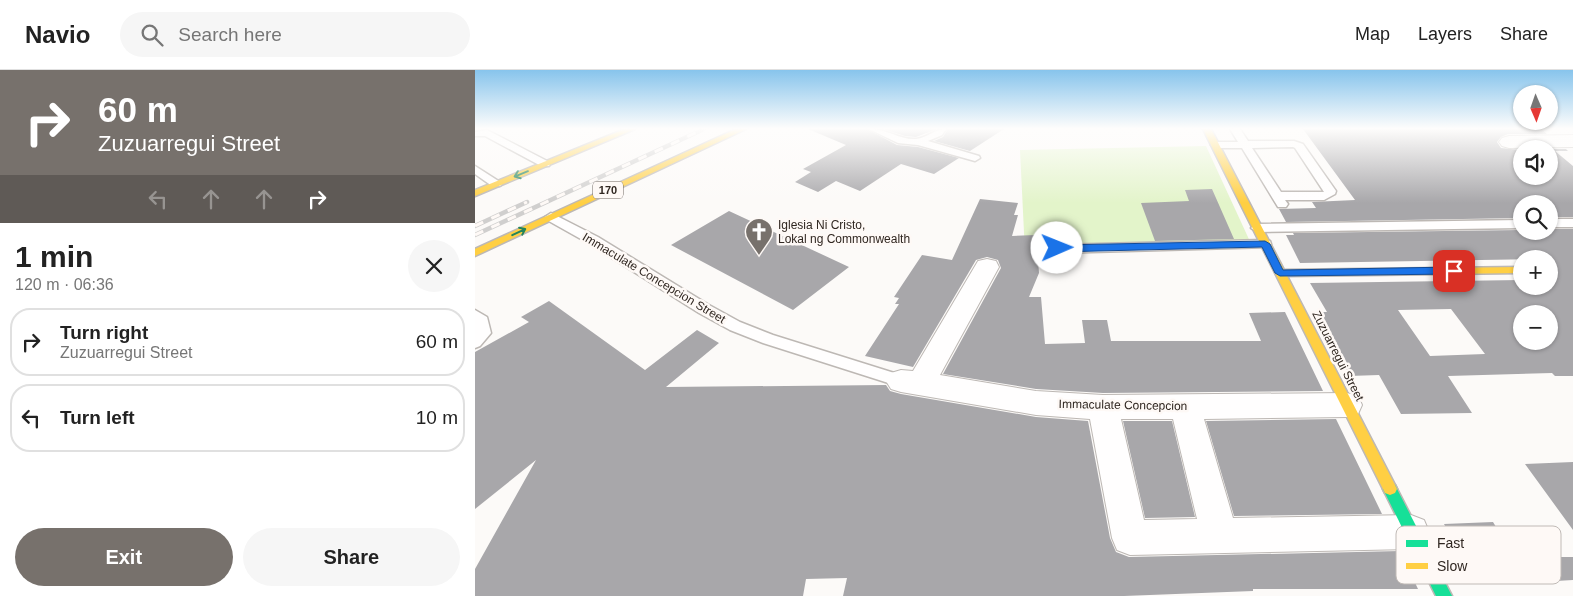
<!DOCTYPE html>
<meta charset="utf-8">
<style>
body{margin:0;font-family:Arial,sans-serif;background:#f6f6f6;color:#222;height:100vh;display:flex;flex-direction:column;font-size:19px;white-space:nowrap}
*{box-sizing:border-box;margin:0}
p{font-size:16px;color:#767676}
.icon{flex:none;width:28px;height:28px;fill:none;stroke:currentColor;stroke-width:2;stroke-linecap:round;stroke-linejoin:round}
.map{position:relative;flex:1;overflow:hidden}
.side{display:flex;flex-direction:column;background:#fff;width:475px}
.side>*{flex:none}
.guide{background:#77716c;color:#fff;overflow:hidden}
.needle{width:32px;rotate:178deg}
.controls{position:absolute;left:1038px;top:15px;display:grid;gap:10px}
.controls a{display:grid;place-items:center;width:45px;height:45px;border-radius:50%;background:#fff;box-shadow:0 1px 4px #0004;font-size:25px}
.pin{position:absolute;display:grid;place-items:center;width:42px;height:42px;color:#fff;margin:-21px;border-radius:10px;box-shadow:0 2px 8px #0006}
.me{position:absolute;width:55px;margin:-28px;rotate:89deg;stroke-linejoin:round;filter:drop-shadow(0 0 4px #0008)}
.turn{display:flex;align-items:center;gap:18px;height:105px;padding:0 15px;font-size:22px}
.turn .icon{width:65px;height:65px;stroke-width:2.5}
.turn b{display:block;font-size:35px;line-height:42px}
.lanes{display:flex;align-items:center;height:48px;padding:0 15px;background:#0003;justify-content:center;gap:25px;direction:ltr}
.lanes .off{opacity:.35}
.round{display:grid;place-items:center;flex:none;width:52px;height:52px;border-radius:26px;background:#f6f6f6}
.summary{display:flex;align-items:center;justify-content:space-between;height:85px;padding:0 15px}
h1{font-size:30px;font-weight:700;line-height:38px}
.action{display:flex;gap:10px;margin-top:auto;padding:10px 15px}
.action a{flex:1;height:58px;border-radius:30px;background:#77716c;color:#fff;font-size:20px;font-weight:700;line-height:58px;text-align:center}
.action a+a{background:#f6f6f6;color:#222}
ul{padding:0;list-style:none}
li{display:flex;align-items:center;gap:15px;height:68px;margin:0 10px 8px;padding:0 5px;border:2px solid #e0e0e0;border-radius:20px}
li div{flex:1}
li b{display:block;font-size:19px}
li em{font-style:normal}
header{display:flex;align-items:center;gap:30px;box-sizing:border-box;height:70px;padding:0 25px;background:#fff;border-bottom:1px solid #e0e0e0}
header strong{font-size:24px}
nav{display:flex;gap:28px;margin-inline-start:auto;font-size:18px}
.search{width:350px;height:45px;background:#f6f6f6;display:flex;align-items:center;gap:12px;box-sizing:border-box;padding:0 18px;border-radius:28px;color:#767676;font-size:19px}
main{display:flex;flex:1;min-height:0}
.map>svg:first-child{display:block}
.green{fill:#e3f4ca}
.building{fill:#a8a7aa;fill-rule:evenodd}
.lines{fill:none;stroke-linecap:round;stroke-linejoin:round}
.lane-casing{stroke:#bdb8b4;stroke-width:3}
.street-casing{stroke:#bdb8b4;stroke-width:2}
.fast-casing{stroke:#bdb8b4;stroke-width:3}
.slow-casing{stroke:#bdb8b4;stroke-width:3}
.lane{fill:#fffefe;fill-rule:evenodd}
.street{fill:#fffefe;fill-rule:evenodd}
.fast{fill:#16e098;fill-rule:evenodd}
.slow{fill:#ffcf43;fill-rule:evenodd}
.rail-casing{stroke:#d0cfce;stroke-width:4.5}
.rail{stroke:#fef9f6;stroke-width:3;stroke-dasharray:9;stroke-linecap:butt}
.oneway{stroke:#23845c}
.route{fill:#1a73e8;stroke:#114b97}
.labels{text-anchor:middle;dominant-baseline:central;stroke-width:5;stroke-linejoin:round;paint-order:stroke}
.shield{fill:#fef9f6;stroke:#6e6661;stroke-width:1}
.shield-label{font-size:11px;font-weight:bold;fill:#302721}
.poi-label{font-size:12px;fill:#302721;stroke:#fef9f6;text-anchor:start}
.street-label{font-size:12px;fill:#302721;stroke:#fef9f6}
.key{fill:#fef9f6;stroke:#c0bab6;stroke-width:1}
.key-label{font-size:14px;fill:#302721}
</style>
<header>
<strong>Navio</strong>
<div class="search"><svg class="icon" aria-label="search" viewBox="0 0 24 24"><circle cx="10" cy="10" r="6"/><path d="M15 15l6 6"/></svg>Search here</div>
<nav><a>Map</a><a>Layers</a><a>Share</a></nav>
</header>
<main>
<section class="side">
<div class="guide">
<div class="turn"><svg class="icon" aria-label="right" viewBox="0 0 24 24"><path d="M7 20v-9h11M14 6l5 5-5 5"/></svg><div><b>60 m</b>Zuzuarregui Street</div></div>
<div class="lanes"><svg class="icon off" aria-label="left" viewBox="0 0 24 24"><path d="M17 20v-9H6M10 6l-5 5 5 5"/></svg><svg class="icon off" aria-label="ahead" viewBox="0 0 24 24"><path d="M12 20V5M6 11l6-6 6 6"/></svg><svg class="icon off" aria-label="ahead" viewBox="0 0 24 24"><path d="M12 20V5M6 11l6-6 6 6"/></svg><svg class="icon" aria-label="right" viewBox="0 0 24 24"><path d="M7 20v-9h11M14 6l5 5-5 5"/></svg></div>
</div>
<div class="summary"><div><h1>1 min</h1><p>120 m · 06:36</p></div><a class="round"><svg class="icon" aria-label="close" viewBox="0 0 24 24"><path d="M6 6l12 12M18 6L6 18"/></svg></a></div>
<ul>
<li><svg class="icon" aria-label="right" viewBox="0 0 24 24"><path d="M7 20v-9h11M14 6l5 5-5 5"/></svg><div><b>Turn right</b><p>Zuzuarregui Street</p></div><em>60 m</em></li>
<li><svg class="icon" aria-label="left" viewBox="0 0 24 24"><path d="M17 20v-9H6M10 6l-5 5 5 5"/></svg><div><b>Turn left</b></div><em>10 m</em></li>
</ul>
<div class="action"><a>Exit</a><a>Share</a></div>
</section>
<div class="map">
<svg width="1098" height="526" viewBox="0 0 1098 526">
<rect width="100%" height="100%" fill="#fcfaf8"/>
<path class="green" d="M731,76L778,178L550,183L545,80Z"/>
<path class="building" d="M333,59H392L422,75L443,77L484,88L459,104L426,94L385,121L361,111L343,122L320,112L336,102L328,99L371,75Z
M408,59H462L441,67L430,66Z
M473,59H529L495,81L459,71L468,67Z
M828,59H1066L1072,64H1033L1026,67L1022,72L1026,78L1046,80V106H1074V79H1091L1093,81H1080L1098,96V147H1074V134H1046V148L811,152L804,139L841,138L837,132L880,130Z
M737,119L759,169L680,171L666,133L714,131L710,120Z
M505,129L543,133L539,145H543L537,166L561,165L564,203L554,227H566L570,274L610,273L607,250H632L636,271H786L774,243L810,242L848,321L628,323L561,319L468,304L526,198L523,190L512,187L501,190L438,297L390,286L424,234H420L424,228L419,227L447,185L477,190Z
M254,141L374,197L318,240L196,175Z
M1074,159H1098V306H1080L1077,303L973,306L997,343L926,344L904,305L874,306L840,242H852L835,213L1046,210V216H1074V189L825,193L811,165H819L818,163L1046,160L1074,161ZM976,239L1010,284L955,286L923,240ZM1046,244H1074V271H1046Z
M74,231L170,300L222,260L244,273L191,317L411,315L415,321L426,324L561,347L613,351L635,468L641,482L654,487L925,481L943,519H778V521L649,526H368L372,508L331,509L328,526H0V499L61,390L0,439V282L54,252L46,247Z
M861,349L907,444L759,446L731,351Z
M648,351H697L720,447L670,448Z
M1098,392V460L1050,394Z
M1018,452L1047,499L994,500L969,454Z
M1066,487H1098V510L1081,511Z"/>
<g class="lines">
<defs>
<path id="lane" d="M394,59C413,59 425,70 441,69C452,68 459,59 471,59L467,65L453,71L504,86L505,88L500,91L443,75L423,73Z
M755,59H765L773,71H819L828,74L861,121L860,124L849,130H810L813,134L811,137H803L767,78H741L736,75L741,72H763ZM818,77L820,78L849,122H806L777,78Z
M12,60L74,92L75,94L74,96H66L10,66H0V62Z
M0,96L25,112L27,114L25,116H17L0,104Z
M76,143L123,167L234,235L265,252L298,265L432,307L434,311L432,315L426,317L288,273L255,260L224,243L113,173L72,150L70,147Z
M1074,149H1098V157H1074Z
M1046,150V158L782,162L776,158L782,154Z
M790,170L795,171L796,174L795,177L581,183L575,179L581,175Z
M0,240L12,247L16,263L5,276L0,278Z"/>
<path id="street" d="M1098,65V77L1034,78L1027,76L1024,72L1027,68L1034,66Z
M512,189L521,191L524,197L465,305L561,321L628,325L872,323L883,326L887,335L883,344L872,347L729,349L758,448L936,445L949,450L954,462L949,474L936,479L655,485L642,480L637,468L615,349L561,345L426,322L416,319L411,311L416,303L426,300L438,301L503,191ZM646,349H698L722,449L669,450Z"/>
<path id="fast" d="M915,413L920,415L977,526H961L908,419L910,415Z"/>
<path id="slow" d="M150,59H160L0,126V120Z
M261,59H271L0,186V179Z
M728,59H736L809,200L1046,197V203L812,206L920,415L922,419L920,423L915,425L910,423Z"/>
</defs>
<use href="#lane" class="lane-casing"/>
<use href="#street" class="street-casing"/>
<use href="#fast" class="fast-casing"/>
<use href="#slow" class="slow-casing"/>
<use href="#lane" class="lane"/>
<use href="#street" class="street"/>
<use href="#fast" class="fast"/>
<use href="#slow" class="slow"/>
<defs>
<path id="rail" d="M0,156L52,132
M0,165L229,59"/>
</defs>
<use href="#rail" class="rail-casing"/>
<use href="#rail" class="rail"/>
</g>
<defs><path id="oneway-shaft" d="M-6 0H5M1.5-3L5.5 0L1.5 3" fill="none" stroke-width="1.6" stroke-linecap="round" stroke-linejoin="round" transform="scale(1.25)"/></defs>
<g class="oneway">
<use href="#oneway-shaft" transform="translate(46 104) rotate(158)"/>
<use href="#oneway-shaft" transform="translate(44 162) rotate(-25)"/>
</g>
<linearGradient id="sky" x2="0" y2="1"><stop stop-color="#87c4ec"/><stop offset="0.44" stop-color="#fefdfc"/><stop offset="1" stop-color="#fefdfc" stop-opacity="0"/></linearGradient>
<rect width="1098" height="133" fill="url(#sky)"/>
<path class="route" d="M790,171L795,174L808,200L979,197L984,201L979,204L805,206L800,203L787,177L582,182L577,178L582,175Z"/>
<defs>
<symbol id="church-pin" viewBox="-11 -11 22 30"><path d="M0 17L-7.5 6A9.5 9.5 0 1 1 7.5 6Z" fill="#77716c" stroke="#fef9f6"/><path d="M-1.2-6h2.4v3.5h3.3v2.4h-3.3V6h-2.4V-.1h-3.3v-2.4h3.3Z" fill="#fff"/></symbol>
</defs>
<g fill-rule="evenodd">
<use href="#church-pin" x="268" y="146" width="32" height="43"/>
</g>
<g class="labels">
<rect class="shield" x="118" y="111.5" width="30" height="17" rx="4"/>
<g class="shield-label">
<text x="133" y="120">170</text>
</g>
<g class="poi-label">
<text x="303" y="155">Iglesia Ni Cristo,<tspan x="303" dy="14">Lokal ng Commonwealth</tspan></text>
</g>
<g class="street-label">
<text transform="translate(179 208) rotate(31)">Immaculate Concepcion Street</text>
<text transform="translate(863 286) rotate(63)">Zuzuarregui Street</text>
<text transform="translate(648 335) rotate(1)">Immaculate Concepcion</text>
</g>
</g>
<rect x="921" y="456" width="165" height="58" rx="8" class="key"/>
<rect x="931" y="470" width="22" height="7" fill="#16e098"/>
<rect x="931" y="493" width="22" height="6" fill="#ffcf43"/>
<g class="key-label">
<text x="962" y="478">Fast</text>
<text x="962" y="501">Slow</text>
</g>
</svg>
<div class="controls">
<a><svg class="needle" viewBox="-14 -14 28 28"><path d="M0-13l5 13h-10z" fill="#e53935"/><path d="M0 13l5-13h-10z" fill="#767676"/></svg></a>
<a><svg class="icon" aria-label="sound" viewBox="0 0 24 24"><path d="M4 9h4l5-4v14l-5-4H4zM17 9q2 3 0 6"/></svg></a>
<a><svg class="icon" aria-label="search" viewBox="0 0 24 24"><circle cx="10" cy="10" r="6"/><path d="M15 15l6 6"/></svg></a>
<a>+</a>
<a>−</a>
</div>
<div class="pin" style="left:979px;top:201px;background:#d93025"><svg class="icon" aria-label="arrive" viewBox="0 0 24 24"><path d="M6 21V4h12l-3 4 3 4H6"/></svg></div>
<svg class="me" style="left:582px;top:178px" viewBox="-20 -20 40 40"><circle r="19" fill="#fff"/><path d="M0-13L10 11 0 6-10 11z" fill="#1a73e8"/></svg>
</div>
</main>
